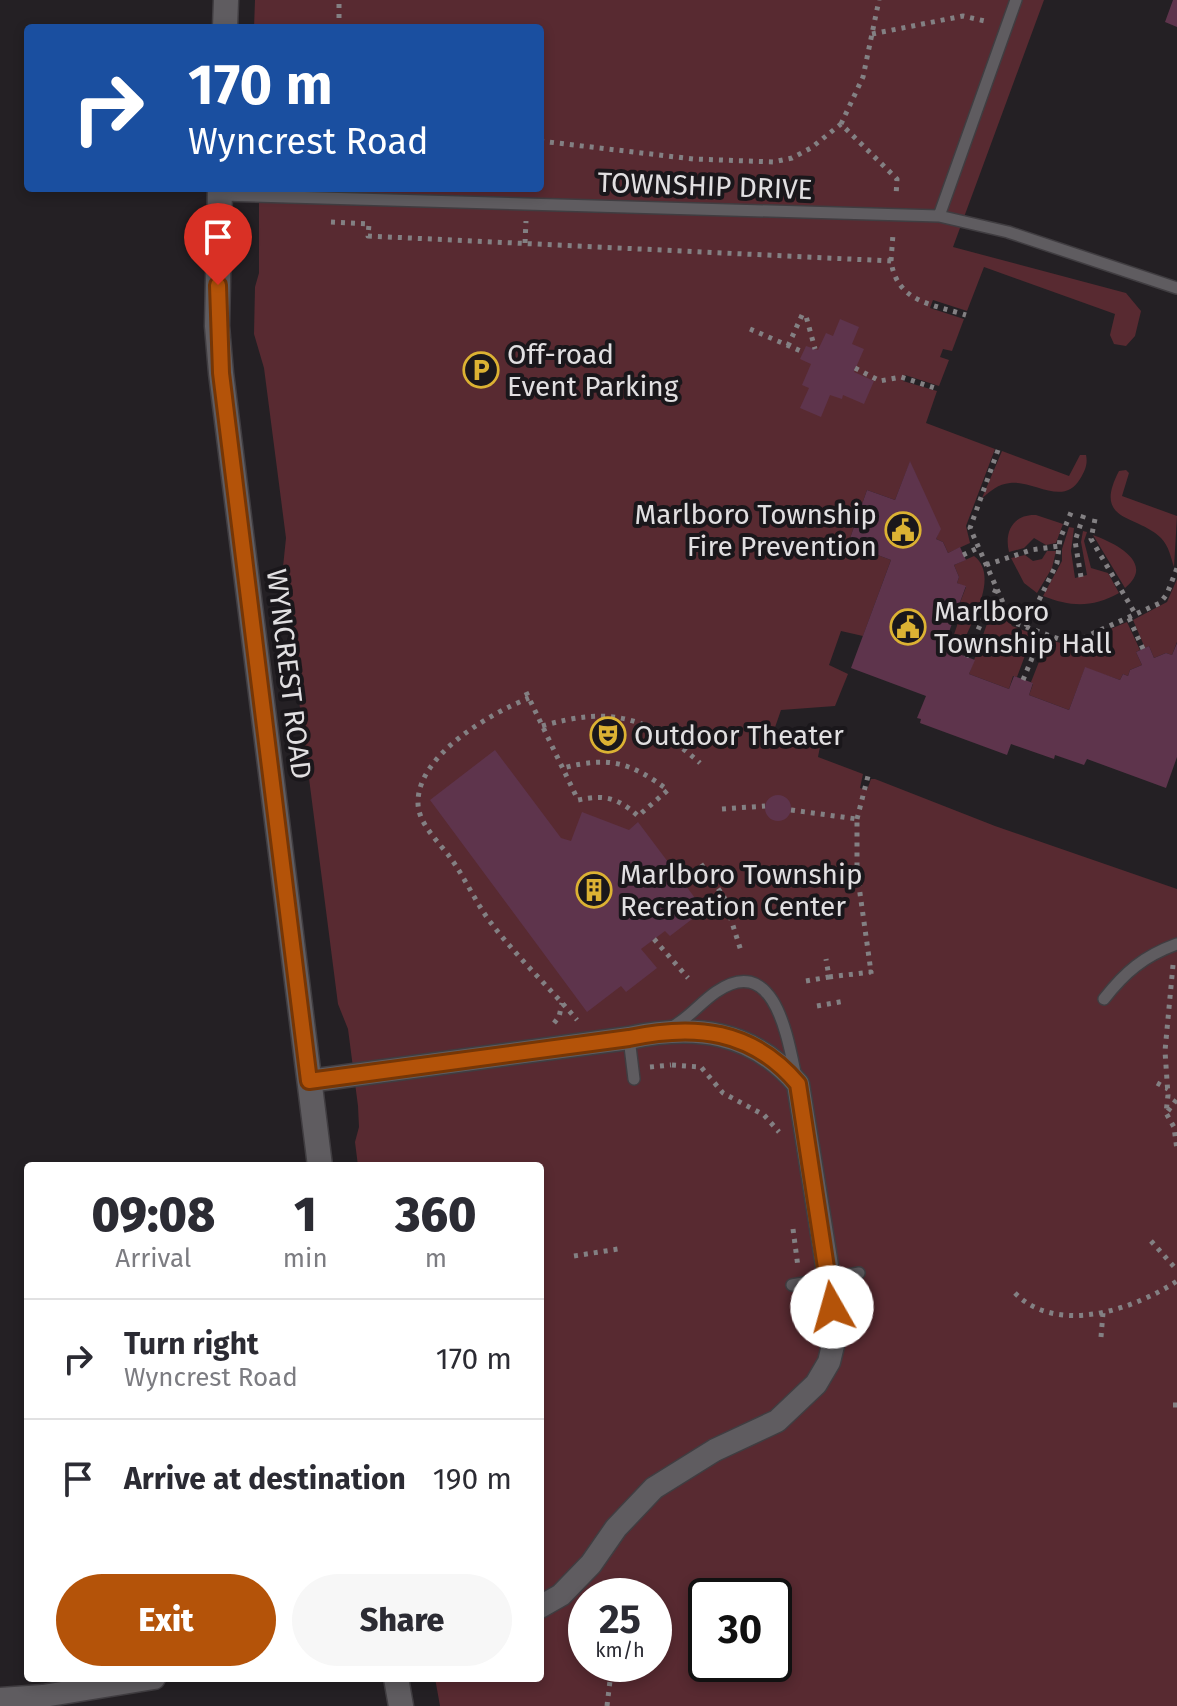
<!DOCTYPE html>
<style>
body{margin:0;font-family:"Fira Sans",sans-serif;background:#f7f7f7;color:#2b2b33;height:100vh;display:flex;flex-direction:column;font-size:30px;white-space:nowrap}
*{box-sizing:border-box;margin:0}
p{font-size:26px;color:#7c7c81}
.icon{flex:none;width:44px;height:44px;fill:none;stroke:currentColor;stroke-width:2;stroke-linecap:round;stroke-linejoin:round}
.map{position:relative;flex:1;overflow:hidden}
.details{position:absolute;left:24px;top:1162px;width:520px;height:520px;display:flex;flex-direction:column;background:#fff;border-radius:8px;box-shadow:0 4px 12px #0003}
.details>*{flex:none}
.guide{position:absolute;left:24px;top:24px;width:520px;height:168px;border-radius:8px;box-shadow:0 4px 12px #0003;background:#1a4fa0;color:#fff;overflow:hidden}
.speed{position:absolute;left:568px;top:1578px;display:flex;gap:16px;font-size:40px;font-weight:700;text-align:center}
.speed>*{display:grid;place-content:center;width:104px;height:104px;border-radius:50%;background:#fff;box-shadow:0 4px 12px #0003;line-height:1}
.speed small{font-size:20px;font-weight:400}
.speed .limit{border:4px solid #111;border-radius:12px;background:#fff;color:#111}
.pin{position:absolute;display:grid;place-items:center;width:68px;height:68px;color:#fff;margin:-82px -34px;border-radius:50% 50% 50% 0;rotate:-45deg;box-shadow:0 0 8px #0007}
.pin .icon{rotate:45deg}
.me{position:absolute;width:88px;margin:-44px;rotate:353deg;stroke-linejoin:round;filter:drop-shadow(0 0 6px #0008)}
.turn{display:flex;align-items:center;gap:28px;height:168px;padding:0 32px;font-size:36px}
.turn .icon{width:104px;height:104px;stroke-width:2.5}
.turn b{display:block;font-size:56px;line-height:68px}
.eta{display:flex;justify-content:space-evenly;align-items:center;height:136px;text-align:center}
.eta b{font-size:48px;font-weight:800;line-height:56px}
.button{display:flex;gap:16px;margin-top:auto;padding:16px 32px}
.button a{flex:1;height:92px;border-radius:48px;background:#b45309;color:#fff;font-size:32px;font-weight:800;line-height:92px;text-align:center}
.button a+a{background:#f7f7f7;color:#2b2b33}
ul{padding:0;list-style:none}
li{display:flex;align-items:center;gap:24px;height:120px;padding:0 32px;border-top:2px solid #e1e1e2}
li div{flex:1}
li b{display:block;font-size:30px}
li em{font-style:normal}
.map>svg:first-child{display:block}
.green{fill:#582a31;fill-rule:evenodd}
.building{fill:#5e344c}
.lines{fill:none;stroke-linecap:round;stroke-linejoin:round}
.lane-casing{stroke:#403d41;stroke-width:14}
.street-casing{stroke:#403d41;stroke-width:25}
.secondary-casing{stroke:#403d41;stroke-width:27}
.path{stroke:#838083;stroke-width:5;stroke-dasharray:4 6;stroke-linecap:butt}
.lane{stroke:#5f5c60;stroke-width:11}
.street{stroke:#5f5c60;stroke-width:22}
.secondary{stroke:#5f5c60;stroke-width:24}
.route-casing{stroke:#753606;stroke-width:20}
.route{stroke:#b45309;stroke-width:14}
.labels{text-anchor:middle;dominant-baseline:central;stroke-width:8;stroke-linejoin:round;paint-order:stroke}
.street-label{font-size:28px;fill:#e1dfe1;stroke:#1a171b}
.poi-label{font-size:28px;fill:#e1dfe1;stroke:#1a171b;text-anchor:start}
</style>
<div class="map">
<svg width="1177" height="1706" viewBox="0 0 1177 1706">
<rect width="100%" height="100%" fill="#242024"/>
<path class="green" d="M255,0H1044L953,247L1126,293L1141,311L1135,336L1126,346L1114,344L1110,335L1115,314L984,267L967,311L933,300L930,308L964,319L952,351L943,349L940,357L949,360L939,386L905,375L903,381L937,391L926,423L995,449L966,526L970,543L948,553L943,542L936,539L940,529L910,462L895,500L867,490L848,544L891,560L863,636L841,631L829,665L848,674L835,706L781,710L772,736C788,730 807,724 822,736L818,757L863,774L860,788L867,790L871,779H875L995,826L1177,889V1706H440L435,1678H540V1166H358L355,1142L359,1127L358,1106L348,1029L338,1004L287,607L283,567L286,538L264,368L254,334L255,287L259,273V188H540V28H254ZM586,1596H654V1664H586ZM706,1596H774V1664H706Z
M1002,451L1069,476L1080,455H1086C1088,464 1085,471 1080,479C1064,507 1033,480 1010,483C998,484 991,491 982,498Z
M1126,470L1129,473L1122,496L1177,516L1174,567C1171,558 1169,546 1161,538C1137,514 1092,523 1119,471Z
M1036,515L1063,524L1056,543L1046,545L1034,538L1024,548L1009,552C1004,532 1013,514 1036,515Z
M1069,527L1074,528L1071,551L1075,578L1087,575L1081,542L1083,531L1087,532L1084,541L1091,568L1108,573L1119,593C1092,608 1071,607 1043,596L1062,561V549Z
M1093,535C1115,543 1156,563 1125,588Z
M1047,551H1056L1052,568L1037,593L1024,583L1011,558L1025,555L1033,561L1042,559Z
M974,556C1000,576 971,621 962,646L951,643L959,620L954,618L966,587L957,583L959,577L954,565Z
M1177,579V642L1172,655L1166,653L1154,658L1149,646L1145,648L1133,620L1167,602Z
M1001,605L1012,626L1033,634L1017,677L1013,676L1009,689L969,674L992,610Z
M1127,622L1140,650L1136,652L1142,665L1130,670L1128,676L1123,674L1120,680L1085,668L1069,710L1029,695L1033,684L1031,682L1048,639L1070,646Z"/>
<path class="building" d="M1173,0H1177V27L1165,22Z
M840,319L859,327L852,344L864,349L854,372L874,381L864,404L843,395L842,399L830,395L821,417L800,408L809,388L802,385L811,364L800,359L806,346L818,350L826,333L833,336Z
M910,461L941,529L936,539L943,542L948,553L960,547L966,560L954,565L959,577L957,583L966,586L943,648L975,660L969,674L1009,689L1014,676L1033,683L1029,695L1069,710L1085,667L1120,680L1123,674L1128,676L1130,670L1142,665L1136,652L1149,646L1154,658L1166,653L1172,655L1177,643V757L1166,788L1087,759L1084,765L1055,755L1054,759L1011,744L1007,755L920,723L921,719L917,718L926,696L851,668L891,560L848,544L867,490L895,500Z
M495,750L561,838L571,841L582,812L629,830L638,822L704,910L670,936L665,931L641,949L657,968L626,992L621,986L587,1012L430,800Z
M765 808a13 13 0 1 1 26 0a13 13 0 1 1-26 0Z"/>
<g class="lines">
<defs>
<path id="lane" d="M220,195L939,216L1008,232L1177,288
M939,216L1016,0
M1104,999C1125,972 1144,956 1177,944
M672,1027C689,1018 700,1003 716,992C775,951 788,1040 796,1077
M629,1038L634,1079
M792,1285L859,1273"/>
<path id="street" d="M309,1081L629,1038C694,1024 752,1030 798,1084L829,1278L835,1337L829,1362L816,1384L777,1421L715,1450L654,1488L616,1528L591,1564L561,1595L540,1607
M0,1699L43,1696L154,1678"/>
<path id="secondary" d="M225,28L226,0
M220,188L217,326L221,373L320,1166
M396,1678L401,1706"/>
</defs>
<use href="#lane" class="lane-casing"/>
<use href="#street" class="street-casing"/>
<use href="#secondary" class="secondary-casing"/>
<path class="path" d="M339,28V0
M872,34L963,16L989,22
M841,124L863,77L879,0
M540,141L693,159L773,162L792,158L811,148L841,124L897,179L896,196
M331,222L369,224L368,236L891,261C897,302 931,304 966,315
M525,243L526,221
M891,261L893,234
M750,329L803,352
M788,346L802,315L806,316L815,349
M855,368L880,381L901,377L938,389
M998,450L970,528L1008,614L1015,623L1067,642H1074L1160,603L1167,594L1177,568
M1095,519L1091,539L1136,615
M963,555L978,548
M986,565L1031,550L1059,546
M1081,577L1075,541L1084,514
M1129,618L1143,649
M1026,627L1057,563L1060,539L1072,510
M966,657L996,589
M1023,680L1042,634
M526,692L578,800C605,794 618,798 638,816L668,790C630,762 609,756 563,768
M529,698C491,713 417,755 418,803C418,824 440,843 452,860C466,880 476,903 491,923C517,957 549,987 577,1020
M542,726C611,706 647,716 700,763
M722,809L765,806
M791,810L857,819V872L871,972
M857,819L868,776
M701,864L724,897L741,951
M654,939L688,978
M1173,965L1165,1051L1168,1095L1166,1113L1174,1127L1177,1150
M829,977L871,972V976
M806,981L829,977L826,959
M817,1006L845,1001
M554,1023L559,1017L562,1003
M672,1065L701,1067L723,1093L764,1115L779,1132
M650,1067L671,1065
M1157,1083L1168,1089
M1168,1111L1177,1099
M793,1229L798,1267
M1151,1241L1177,1270
M574,1256L618,1249
M1015,1293C1057,1336 1135,1309 1177,1281
M1101,1337L1103,1313
M1173,1405H1177
M607,1706L612,1664"/>
<use href="#lane" class="lane"/>
<use href="#street" class="street"/>
<use href="#secondary" class="secondary"/>
</g>
<g class="lines">
<defs>
<path id="route" d="M218,285L221,373L309,1081L629,1038C694,1024 752,1029 798,1084L832,1307"/>
</defs>
<use href="#route" class="route-casing"/>
<use href="#route" class="route"/>
</g>
<defs>
<symbol id="parking-ring" viewBox="-11 -11 22 22"><circle r="9.5" fill="#1a171b" stroke="#dcb233" stroke-width="1.5"/><path d="M-3.5-5.5H1a3.5 3.5 0 0 1 0 7H-1V5.5H-3.5ZM-1-3.4V-.6H.8a1.4 1.4 0 0 0 0-2.8Z" fill="#dcb233"/></symbol>
<symbol id="civic-ring" viewBox="-11 -11 22 22"><circle r="9.5" fill="#1a171b" stroke="#dcb233" stroke-width="1.5"/><path d="M-.6-6.5H3V-4.5H.6V-3L4-1V1h2V6H-6V1h2V-1L-.6-3ZM-1.2 2.5V6h2.4V2.5Z" fill="#dcb233"/></symbol>
<symbol id="theatre-ring" viewBox="-11 -11 22 22"><circle r="9.5" fill="#1a171b" stroke="#dcb233" stroke-width="1.5"/><path d="M-5-5.5Q0-4 5-5.5V0Q5 5 0 6Q-5 5-5 0ZM-3.3-2.5H-1v1.5H-3.3ZM1-2.5H3.3v1.5H1ZM-2.8 1Q0 5.5 2.8 1Z" fill="#dcb233"/></symbol>
<symbol id="building-ring" viewBox="-11 -11 22 22"><circle r="9.5" fill="#1a171b" stroke="#dcb233" stroke-width="1.5"/><path d="M-4-6H4V6H1V3H-1V6H-4ZM-2.5-4.3h1.7v1.8h-1.7ZM.8-4.3h1.7v1.8H.8ZM-2.5-1h1.7V.8h-1.7ZM.8-1h1.7V.8H.8Z" fill="#dcb233"/></symbol>
</defs>
<g fill-rule="evenodd">
<use href="#parking-ring" x="461" y="350" width="40" height="40"/>
<use href="#civic-ring" x="883" y="510" width="40" height="40"/>
<use href="#civic-ring" x="888" y="607" width="40" height="40"/>
<use href="#theatre-ring" x="588" y="715" width="40" height="40"/>
<use href="#building-ring" x="574" y="870" width="40" height="40"/>
</g>
<g class="labels">
<g class="street-label">
<text transform="translate(705 186) rotate(2)">TOWNSHIP DRIVE</text>
<text transform="translate(289 674) rotate(83)">WYNCREST ROAD</text>
</g>
<g class="poi-label">
<text x="507" y="354">Off-road<tspan x="507" dy="32">Event Parking</tspan></text>
<text x="877" y="514" text-anchor="end">Marlboro Township<tspan x="877" dy="32">Fire Prevention</tspan></text>
<text x="934" y="611">Marlboro<tspan x="934" dy="32">Township Hall</tspan></text>
<text x="634" y="735">Outdoor Theater</text>
<text x="620" y="874">Marlboro Township<tspan x="620" dy="32">Recreation Center</tspan></text>
</g>
</g>
</svg>
<div class="speed"><div>25<small>km/h</small></div><div class="limit">30</div></div>
<div class="pin" style="left:218px;top:285px;background:#d93025"><svg class="icon" aria-label="arrive" viewBox="0 0 24 24"><path d="M6 21V4h12l-3 4 3 4H6"/></svg></div>
<svg class="me" style="left:832px;top:1307px" viewBox="-20 -20 40 40"><circle r="19" fill="#fff"/><path d="M0-13L10 11 0 6-10 11z" fill="#b45309"/></svg>
<div class="guide">
<div class="turn"><svg class="icon" aria-label="right" viewBox="0 0 24 24"><path d="M7 20v-9h11M14 6l5 5-5 5"/></svg><div><b>170 m</b>Wyncrest Road</div></div>
</div>
<section class="details">
<div class="eta">
<div><b>09:08</b><p>Arrival</p></div>
<div><b>1</b><p>min</p></div>
<div><b>360</b><p>m</p></div>
</div>
<ul>
<li><svg class="icon" aria-label="right" viewBox="0 0 24 24"><path d="M7 20v-9h11M14 6l5 5-5 5"/></svg><div><b>Turn right</b><p>Wyncrest Road</p></div><em>170 m</em></li>
<li><svg class="icon" aria-label="arrive" viewBox="0 0 24 24"><path d="M6 21V4h12l-3 4 3 4H6"/></svg><div><b>Arrive at destination</b></div><em>190 m</em></li>
</ul>
<div class="button"><a>Exit</a><a>Share</a></div>
</section>
</div>
